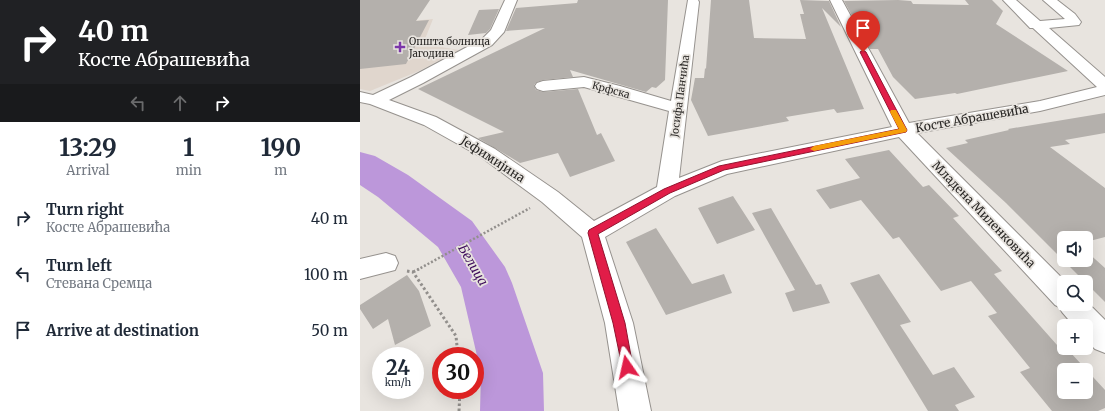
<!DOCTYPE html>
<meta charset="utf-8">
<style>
body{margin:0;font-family:Merriweather,serif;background:#f6f6f7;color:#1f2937;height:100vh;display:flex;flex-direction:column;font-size:15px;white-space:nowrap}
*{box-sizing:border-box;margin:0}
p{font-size:13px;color:#747a83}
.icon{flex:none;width:22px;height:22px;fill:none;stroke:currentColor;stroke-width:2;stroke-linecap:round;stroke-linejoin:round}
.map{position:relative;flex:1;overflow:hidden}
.panel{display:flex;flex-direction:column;background:#fff;width:360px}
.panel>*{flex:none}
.banner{background:#202124;color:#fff;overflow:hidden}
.controls{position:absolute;left:697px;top:231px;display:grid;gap:8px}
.controls a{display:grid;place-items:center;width:36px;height:36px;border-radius:6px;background:#fff;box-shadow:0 4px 16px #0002;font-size:20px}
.speed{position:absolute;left:12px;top:347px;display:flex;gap:8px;font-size:20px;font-weight:700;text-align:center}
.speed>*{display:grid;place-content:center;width:52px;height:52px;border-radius:50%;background:#fff;box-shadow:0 4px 16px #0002;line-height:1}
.speed small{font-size:10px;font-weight:400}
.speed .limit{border:6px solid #d22;background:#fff;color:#111}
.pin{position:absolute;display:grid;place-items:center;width:34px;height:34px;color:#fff;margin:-41px -17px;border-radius:50% 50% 50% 0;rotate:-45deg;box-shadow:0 0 4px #0007}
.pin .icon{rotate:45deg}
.me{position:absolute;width:44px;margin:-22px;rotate:349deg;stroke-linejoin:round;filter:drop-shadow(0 0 3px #0008)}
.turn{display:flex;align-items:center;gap:14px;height:84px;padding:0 12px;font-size:18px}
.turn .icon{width:52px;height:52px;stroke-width:2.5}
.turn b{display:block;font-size:28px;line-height:34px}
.lanes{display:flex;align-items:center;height:38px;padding:0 12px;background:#0003;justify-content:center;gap:20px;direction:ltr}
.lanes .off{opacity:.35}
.eta{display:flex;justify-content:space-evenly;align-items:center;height:68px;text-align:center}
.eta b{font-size:24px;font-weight:700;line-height:28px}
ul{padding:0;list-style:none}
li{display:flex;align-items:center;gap:12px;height:56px;padding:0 12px}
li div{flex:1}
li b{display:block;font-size:15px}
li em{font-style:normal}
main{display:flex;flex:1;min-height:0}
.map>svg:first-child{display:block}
.built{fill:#e0d6cd}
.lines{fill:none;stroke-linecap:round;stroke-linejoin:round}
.river{fill:#bc97da;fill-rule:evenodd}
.building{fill:#b4b0ac;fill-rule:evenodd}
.minor-casing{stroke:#96928e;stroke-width:2}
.path-far1{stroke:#928f8c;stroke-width:2.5;stroke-dasharray:2 2;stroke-linecap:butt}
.path{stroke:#928f8c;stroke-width:3;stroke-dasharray:2.5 2.5;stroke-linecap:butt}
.minor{fill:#fff;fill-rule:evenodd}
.route{fill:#e11d48;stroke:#92132f}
.slow{fill:#f59e0b}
.poi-dot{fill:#7b36a9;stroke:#e8e4df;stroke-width:1.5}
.labels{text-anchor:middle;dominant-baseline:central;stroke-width:3.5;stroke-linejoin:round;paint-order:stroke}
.far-poi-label{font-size:10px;fill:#292725;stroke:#e8e4df;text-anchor:start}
.far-street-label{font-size:10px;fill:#292725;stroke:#e8e4df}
.street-label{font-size:12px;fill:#292725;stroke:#e8e4df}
.water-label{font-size:13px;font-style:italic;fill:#3e0b5b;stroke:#e8e4df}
</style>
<main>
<section class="panel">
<div class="banner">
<div class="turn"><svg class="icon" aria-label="right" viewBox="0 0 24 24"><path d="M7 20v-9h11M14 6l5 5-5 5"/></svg><div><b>40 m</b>Косте Абрашевића</div></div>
<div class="lanes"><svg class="icon off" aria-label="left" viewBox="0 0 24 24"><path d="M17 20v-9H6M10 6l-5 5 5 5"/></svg><svg class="icon off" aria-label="ahead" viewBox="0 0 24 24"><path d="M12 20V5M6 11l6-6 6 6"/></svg><svg class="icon" aria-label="right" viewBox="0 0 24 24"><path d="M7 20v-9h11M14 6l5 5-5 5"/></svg></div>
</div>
<div class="eta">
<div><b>13:29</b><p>Arrival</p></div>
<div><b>1</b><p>min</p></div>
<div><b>190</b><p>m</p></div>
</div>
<ul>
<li><svg class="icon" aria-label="right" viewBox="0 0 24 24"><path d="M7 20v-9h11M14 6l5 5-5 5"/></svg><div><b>Turn right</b><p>Косте Абрашевића</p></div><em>40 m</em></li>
<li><svg class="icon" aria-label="left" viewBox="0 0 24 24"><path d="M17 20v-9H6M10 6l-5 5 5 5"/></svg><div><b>Turn left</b><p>Стевана Сремца</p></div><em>100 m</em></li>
<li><svg class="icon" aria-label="arrive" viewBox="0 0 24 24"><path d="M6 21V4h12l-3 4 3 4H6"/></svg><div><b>Arrive at destination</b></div><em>50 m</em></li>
</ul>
</section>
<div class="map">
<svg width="745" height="411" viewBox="0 0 745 411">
<rect width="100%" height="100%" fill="#e8e4df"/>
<path class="built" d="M0,0L20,24L73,19L63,44L99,50L59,71L10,91L0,89Z"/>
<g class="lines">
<path class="river" d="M0,152L15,156L48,175L112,221L145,267L152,283L183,373L184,411H120L121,373L101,287L78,247L18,197L0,185Z"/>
</g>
<path class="building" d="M0,0H70L56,21L69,20L46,64L0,69Z
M218,0H308L305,80L296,88L292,87L286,92L210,70L213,77L183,80L177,82L174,85L176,90L183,92L218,89L237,135L241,133L255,161L210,177L198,153L160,163L118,138L144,132L58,89L185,28L146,31L156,8L217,3Z
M351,0H389L394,38L446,39L440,14H444L440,0L469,1L481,27L462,8L504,109L477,113L474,109L426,117L429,121L348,136L331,100L335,78H344L345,68L346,69Z
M538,0L551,1L553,4L609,5L605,0H632L643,11L636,24L708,71L597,94L595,93L555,99L533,77L518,49H510L484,1Z
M139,9L130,29L126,33L108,35L119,10Z
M745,113V133L705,140L710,144L690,147L745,188V237L726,242V238H704V260H726V251L745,268V302L646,203L586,148L608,143L605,140L649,130L648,129Z
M529,150L563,187L569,185L599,216L593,218L642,271L634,274L705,354L710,352L745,390V408L738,411H692L660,372L670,368L628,316L637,313L611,281L581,291L539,237L533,239L501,200L470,209L456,190L500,178L485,159ZM704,370H726V392H704Z
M373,196L395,230L357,244L338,208Z
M411,208L456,285L461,284L470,303L433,312L425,293L435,290L392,213Z
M296,228L332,284L364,274L372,293L306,315L266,242Z
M519,274L551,322L540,325L573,375L594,367L615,397L595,405L599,411H568L490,283Z
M47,275L59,291L71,326L35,345L28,319L13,329L0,309V305Z"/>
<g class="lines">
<defs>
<path id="minor" d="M145,0H157L144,32L132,45L63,83L29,100L76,117L135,149L198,192L234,221L297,187L309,111L224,87L183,91L177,89L175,86L177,83L183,81L224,77L260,86L311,101L328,0H338L339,2L319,178L362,161L532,127L470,0H482L549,123L680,101L737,87L673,28H670L643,0H656L680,21L705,19L683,0H697L715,14L721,22L719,25L689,28L745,77V95L680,111L557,133L706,282H704V304H726V301L745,320V353L735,349L726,340V326H714L702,312L699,307L695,305L539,137L367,174L315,196L245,237L273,323L291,411H259L245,323L222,237L182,202L121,157L64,125L10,104L0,102V92L13,95L51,77L122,39L131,30Z
M26,253L35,256L38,263L35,270L0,279V259Z"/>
</defs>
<use href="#minor" class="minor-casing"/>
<path class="path-far1" d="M57,270L170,208"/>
<path class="path" d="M47,271L53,272L96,336L98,356
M53,272L59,269
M99,411L100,390"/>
<use href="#minor" class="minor"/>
</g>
<path class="route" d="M503,50L506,52L547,130L546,132L364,170L310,193L238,234L265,323L273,367L272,371L267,373L263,371L253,323L228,233L229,230L304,189L359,166L539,129L500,52Z"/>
<path class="slow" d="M531,110H536L537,112L547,130L546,132L454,151L450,149L454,146L539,129L530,112Z"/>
<path class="poi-dot" d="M38 41h4v4h4v4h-4v4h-4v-4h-4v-4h4z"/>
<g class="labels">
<g class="far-poi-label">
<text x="49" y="41">Општа болница<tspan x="49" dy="12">Јагодина</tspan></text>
</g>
<g class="far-street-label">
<text transform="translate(251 90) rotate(15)">Крфска</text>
<text transform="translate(320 96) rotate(-82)">Јосифа Панчића</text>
</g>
<g class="street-label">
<text transform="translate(612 118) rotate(-10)">Косте Абрашевића</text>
<text transform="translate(133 159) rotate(33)">Јефимијина</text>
<text transform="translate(624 214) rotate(46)">Младена Миленковића</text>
</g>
<g class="water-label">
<text transform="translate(113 265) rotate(60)">Белица</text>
</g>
</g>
</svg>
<div class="controls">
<a><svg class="icon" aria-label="sound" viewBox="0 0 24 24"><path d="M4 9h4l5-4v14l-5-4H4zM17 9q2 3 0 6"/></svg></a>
<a><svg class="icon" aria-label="search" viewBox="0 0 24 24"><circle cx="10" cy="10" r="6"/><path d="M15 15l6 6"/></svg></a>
<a>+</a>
<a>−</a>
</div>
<div class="speed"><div>24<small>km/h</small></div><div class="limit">30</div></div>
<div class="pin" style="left:503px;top:52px;background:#d93025"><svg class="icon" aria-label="arrive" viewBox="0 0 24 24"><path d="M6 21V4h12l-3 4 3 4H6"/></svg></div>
<svg class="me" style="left:267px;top:367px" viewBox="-20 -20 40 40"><path d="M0-17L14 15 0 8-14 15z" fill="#e11d48" stroke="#fff" stroke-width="4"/></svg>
</div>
</main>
